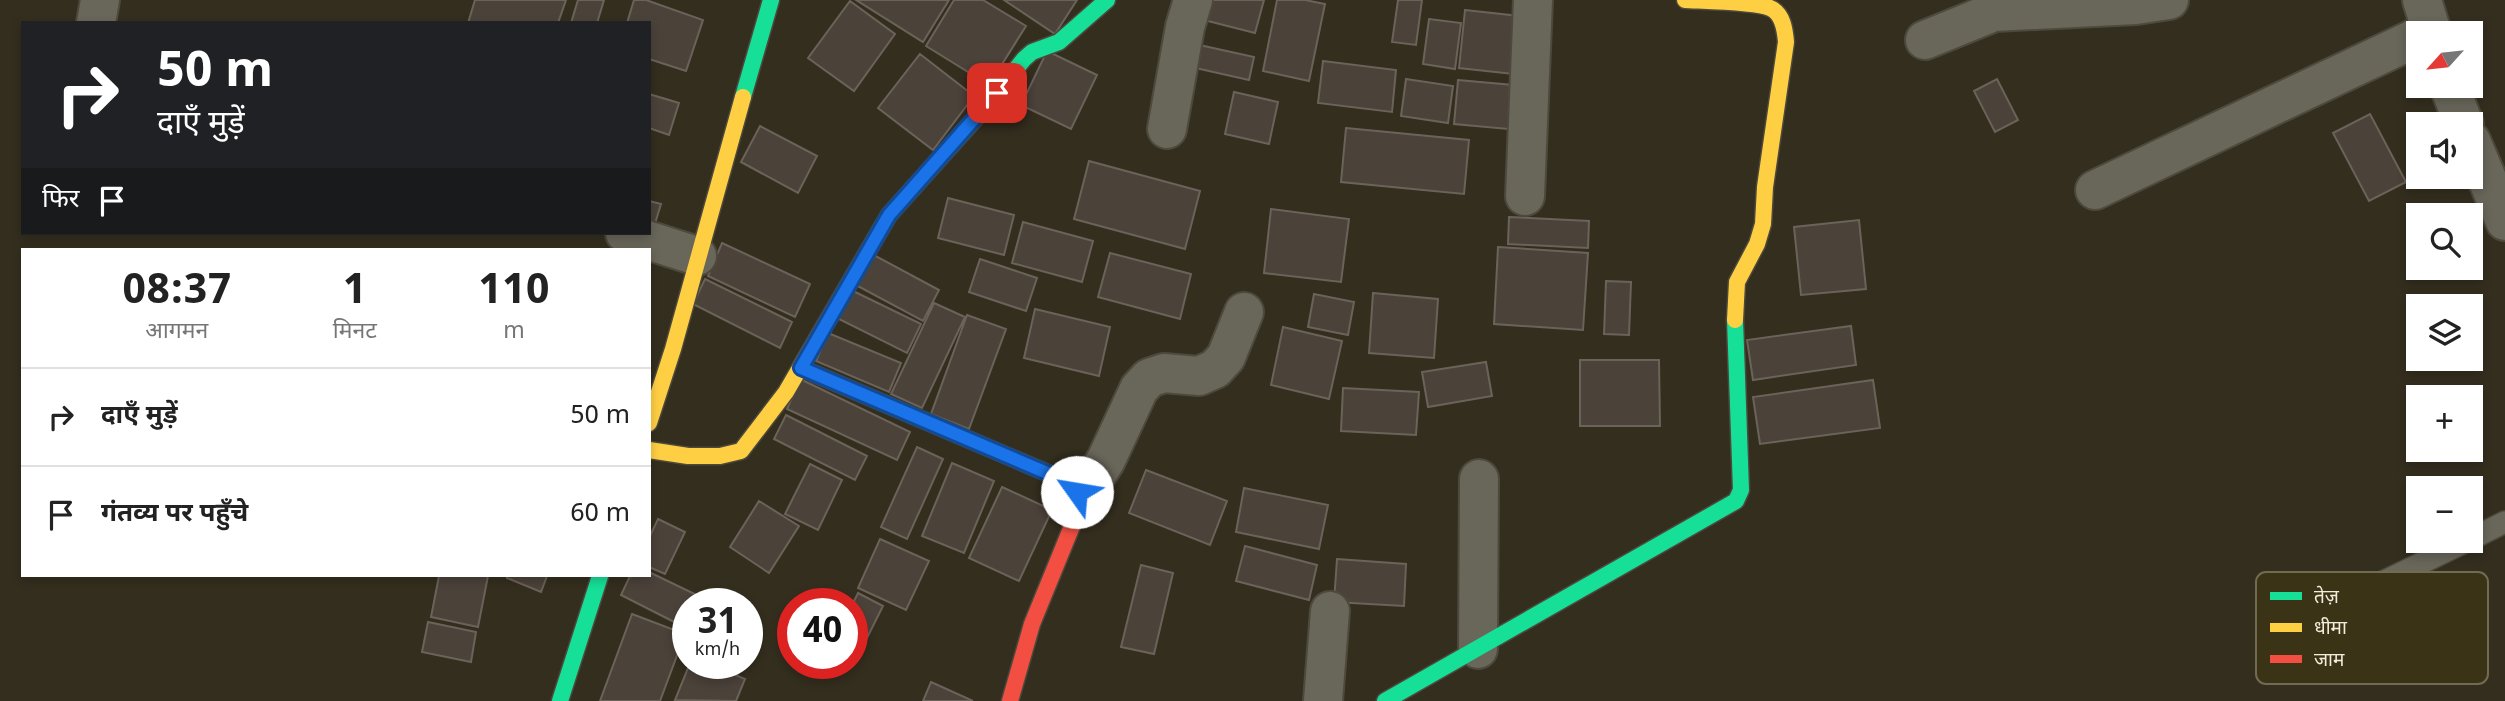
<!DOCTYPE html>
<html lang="hi">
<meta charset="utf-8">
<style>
body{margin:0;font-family:Georgia,"Noto Sans Devanagari",serif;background:#f6f6f6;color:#222;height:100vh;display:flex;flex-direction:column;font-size:26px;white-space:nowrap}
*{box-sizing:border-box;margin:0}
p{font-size:23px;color:#767676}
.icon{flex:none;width:38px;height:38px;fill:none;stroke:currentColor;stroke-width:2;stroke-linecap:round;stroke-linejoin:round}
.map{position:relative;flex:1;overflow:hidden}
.panel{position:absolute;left:21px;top:248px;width:630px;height:329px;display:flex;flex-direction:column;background:#fff;border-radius:0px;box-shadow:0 4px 10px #0003}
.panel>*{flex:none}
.top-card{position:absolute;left:21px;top:21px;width:630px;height:214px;border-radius:0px;box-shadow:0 4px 10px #0003;background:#202124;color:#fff;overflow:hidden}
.needle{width:46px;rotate:243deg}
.tools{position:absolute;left:2406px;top:21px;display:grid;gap:14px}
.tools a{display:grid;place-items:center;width:77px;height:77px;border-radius:0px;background:#fff;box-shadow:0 4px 10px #0003;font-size:35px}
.speed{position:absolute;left:672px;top:588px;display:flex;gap:14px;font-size:35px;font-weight:700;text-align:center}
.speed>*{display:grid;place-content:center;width:91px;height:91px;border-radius:50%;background:#fff;box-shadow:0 4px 10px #0003;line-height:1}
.speed small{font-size:18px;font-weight:400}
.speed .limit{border:10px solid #d22;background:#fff;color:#111}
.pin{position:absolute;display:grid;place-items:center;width:60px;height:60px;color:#fff;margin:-30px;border-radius:14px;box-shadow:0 4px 10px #0006}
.me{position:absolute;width:77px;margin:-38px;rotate:302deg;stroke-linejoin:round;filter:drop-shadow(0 0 5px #0008)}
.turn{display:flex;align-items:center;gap:24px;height:147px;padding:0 21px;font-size:32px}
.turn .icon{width:91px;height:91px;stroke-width:2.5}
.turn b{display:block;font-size:49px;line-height:60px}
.then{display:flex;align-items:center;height:66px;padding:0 21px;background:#0003;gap:14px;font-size:26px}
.eta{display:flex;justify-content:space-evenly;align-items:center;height:119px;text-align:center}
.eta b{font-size:42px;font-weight:700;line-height:49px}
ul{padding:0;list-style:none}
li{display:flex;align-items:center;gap:21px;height:98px;padding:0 21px;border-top:2px solid #e0e0e0}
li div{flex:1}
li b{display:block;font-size:26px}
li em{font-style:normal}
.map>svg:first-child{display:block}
.building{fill:#4b423a;stroke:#6b6259;stroke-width:2}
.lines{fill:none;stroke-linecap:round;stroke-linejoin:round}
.lane-casing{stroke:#4d493c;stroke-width:24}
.street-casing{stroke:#4d493c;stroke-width:42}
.fast-casing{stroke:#4d493c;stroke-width:19}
.slow-casing{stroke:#4d493c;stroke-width:19}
.jam-casing{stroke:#4d493c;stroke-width:19}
.lane{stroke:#69665a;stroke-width:21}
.street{stroke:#69665a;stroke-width:38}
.fast{stroke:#16e098;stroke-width:16}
.slow{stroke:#ffcf43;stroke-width:16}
.jam{stroke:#f24e42;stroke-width:16}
.route-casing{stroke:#114b97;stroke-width:18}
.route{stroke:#1a73e8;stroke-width:12}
.key{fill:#3b3316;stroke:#726a51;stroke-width:2}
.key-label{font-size:19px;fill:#f1ecdb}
</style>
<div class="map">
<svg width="2505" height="701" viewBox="0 0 2505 701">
<rect width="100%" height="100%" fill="#332e1e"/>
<path class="building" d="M475,0H566L558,23H468Z
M578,0H604L597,23H571Z
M634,0H646L703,20L686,71L649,59V23H627Z
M856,0H949L923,42Z
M954,0H983L1026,26L989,85L926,46Z
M1004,0H1077L1055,34Z
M1205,0H1264L1255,33L1200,19Z
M1277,0H1305L1325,4L1309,81L1263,71Z
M1398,0H1422L1416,45L1392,42Z
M850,1L895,34L854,91L808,58Z
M1465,10L1519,16L1513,74L1459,68Z
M1429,19L1461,23L1455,69L1423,64Z
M1195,44L1254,57L1249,80L1191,67Z
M1047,51L1097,75L1071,129L1021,105Z
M920,54L974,96L933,150L878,108Z
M1323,61L1396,70L1392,112L1318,103Z
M1406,79L1453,86L1448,123L1401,116Z
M1997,79L2018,120L1995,132L1974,91Z
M1458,80L1513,85L1508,129L1454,124Z
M1234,92L1278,102L1269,144L1225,134Z
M649,94L679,103L669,135L649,128Z
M2370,114L2406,182L2369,201L2333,133Z
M760,126L817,156L798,193L741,162Z
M1346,128L1469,140L1464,194L1341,182Z
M1089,161L1200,191L1185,249L1074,219Z
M948,198L1014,215L1004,255L938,238Z
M649,201L661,204L653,230L649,228Z
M1271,209L1349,219L1341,282L1264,273Z
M1509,217L1589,221L1588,248L1508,244Z
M1859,220L1866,289L1801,295L1794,227Z
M1023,222L1093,241L1082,282L1012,263Z
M722,243L810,284L795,317L708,276Z
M1498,247L1588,253L1583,330L1494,324Z
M870,253L939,290L923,321L854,284Z
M1110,253L1191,274L1180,319L1098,297Z
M980,259L1037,278L1026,311L969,292Z
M705,279L792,322L780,348L693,304Z
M1606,281L1631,282L1629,335L1604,334Z
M849,289L921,324L907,353L835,317Z
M1373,293L1438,299L1434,358L1369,353Z
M1314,294L1354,302L1348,335L1308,327Z
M934,303L965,317L922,408L891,394Z
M1035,309L1110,327L1099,376L1024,358Z
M967,315L1006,329L969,429L931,414Z
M1851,326L1856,365L1753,380L1747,340Z
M1283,327L1342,341L1329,399L1271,385Z
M828,333L901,363L889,392L816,361Z
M1580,360H1659L1660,426H1580Z
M1486,362L1492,396L1428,407L1422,372Z
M800,379L910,432L897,460L787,409Z
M1873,380L1880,428L1760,444L1753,397Z
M1343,388L1419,392L1416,435L1341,431Z
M786,415L867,456L855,480L774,439Z
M917,447L943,459L907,539L881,527Z
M952,463L994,481L964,553L922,536Z
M810,464L842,480L818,530L785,514Z
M1146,470L1227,501L1210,545L1129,513Z
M1002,487L1052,510L1019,581L969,558Z
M1244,488L1328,505L1319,549L1236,532Z
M759,501L799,526L769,573L730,547Z
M658,519L685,532L665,574L649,567V538Z
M880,539L929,561L906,610L858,588Z
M1245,546L1317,565L1309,600L1236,581Z
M1337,559L1406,564L1404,606L1334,602Z
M1141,565L1173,573L1154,654L1121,647Z
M649,572L703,598L701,604H688V629L621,595L630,576H649Z
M439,576H488L478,627L431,617Z
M507,576H547L541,592L507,578Z
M858,593L883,606L860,652L852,648V605Z
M632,614L685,634L660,701H600Z
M428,622L476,632L471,662L422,652Z
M690,663H707L745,679L736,701L675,700Z
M931,682L973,701H923Z"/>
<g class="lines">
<defs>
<path id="lane" d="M2471,539L2505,522
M2292,626L2467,541"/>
<path id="street" d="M2422,0L2432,33
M96,23L100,0
M1925,40L1994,12L2136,5L2169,0
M2449,86L2464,124
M1167,129L1185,27L1193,0
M2471,141L2505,221
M2095,190L2418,37
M1525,196L1533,0
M625,233L697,256
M1077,492L1095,477L1106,460L1139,389L1149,378L1164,373L1199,376L1215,369L1226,357L1244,312
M1478,649L1479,479
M1323,701L1330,611"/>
<path id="fast" d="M743,97L771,0
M914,187L983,110L1024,59L1032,52L1059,42L1107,0
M560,701L600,576
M1385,701L1736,501L1741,490L1735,320"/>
<path id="slow" d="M1685,0C1702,1 1757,2 1770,8C1783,13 1785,30 1786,42L1765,187L1763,224L1757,244L1737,282L1735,320
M649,423L673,349L743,97
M649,450L688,456H720L741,451L786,392L889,215L914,187"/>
<path id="jam" d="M801,368L1066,481L1077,492L1079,509L1032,624L1010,701"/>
</defs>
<use href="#lane" class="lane-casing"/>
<use href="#street" class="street-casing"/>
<use href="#fast" class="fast-casing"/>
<use href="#slow" class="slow-casing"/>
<use href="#jam" class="jam-casing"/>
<use href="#lane" class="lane"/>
<use href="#street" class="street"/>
<use href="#fast" class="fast"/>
<use href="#slow" class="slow"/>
<use href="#jam" class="jam"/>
</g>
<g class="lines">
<defs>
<path id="route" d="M997,93L889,215L801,368L1066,481L1077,492"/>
</defs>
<use href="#route" class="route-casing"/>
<use href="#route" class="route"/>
</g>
<rect x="2256" y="572" width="232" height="112" rx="10" class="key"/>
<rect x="2270" y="592" width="32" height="8" fill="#16e098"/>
<rect x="2270" y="623" width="32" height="9" fill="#ffcf43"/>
<rect x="2270" y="655" width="32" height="8" fill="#f24e42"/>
<g class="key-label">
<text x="2314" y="603">तेज़</text>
<text x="2314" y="634">धीमा</text>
<text x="2314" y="666">जाम</text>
</g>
</svg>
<div class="tools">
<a><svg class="needle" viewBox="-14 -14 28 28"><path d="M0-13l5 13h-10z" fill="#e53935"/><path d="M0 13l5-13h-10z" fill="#767676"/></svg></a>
<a><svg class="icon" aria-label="sound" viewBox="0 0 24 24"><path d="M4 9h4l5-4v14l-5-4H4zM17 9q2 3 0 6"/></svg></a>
<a><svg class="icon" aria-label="search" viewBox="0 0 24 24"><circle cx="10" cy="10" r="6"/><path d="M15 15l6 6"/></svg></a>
<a><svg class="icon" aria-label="layers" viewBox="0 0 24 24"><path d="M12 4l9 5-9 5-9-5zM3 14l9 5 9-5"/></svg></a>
<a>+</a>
<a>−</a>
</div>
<div class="speed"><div>31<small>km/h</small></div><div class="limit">40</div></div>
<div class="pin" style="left:997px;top:93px;background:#d93025"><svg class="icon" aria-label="arrive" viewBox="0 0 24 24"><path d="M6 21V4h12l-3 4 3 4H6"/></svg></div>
<svg class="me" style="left:1077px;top:492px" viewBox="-20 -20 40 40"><circle r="19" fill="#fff"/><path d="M0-13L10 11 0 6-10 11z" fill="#1a73e8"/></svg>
<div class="top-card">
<div class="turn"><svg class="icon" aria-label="right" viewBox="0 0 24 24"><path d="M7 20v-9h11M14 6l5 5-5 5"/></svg><div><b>50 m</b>दाएँ मुड़ें</div></div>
<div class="then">फिर<svg class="icon" aria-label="arrive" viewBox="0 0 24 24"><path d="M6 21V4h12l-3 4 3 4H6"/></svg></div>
</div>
<section class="panel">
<div class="eta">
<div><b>08:37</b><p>आगमन</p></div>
<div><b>1</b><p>मिनट</p></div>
<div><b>110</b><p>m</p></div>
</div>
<ul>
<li><svg class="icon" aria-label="right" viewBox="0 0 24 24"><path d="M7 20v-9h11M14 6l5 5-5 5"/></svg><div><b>दाएँ मुड़ें</b></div><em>50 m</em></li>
<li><svg class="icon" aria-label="arrive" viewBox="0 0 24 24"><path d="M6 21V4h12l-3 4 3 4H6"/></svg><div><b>गंतव्य पर पहुँचे</b></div><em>60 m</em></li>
</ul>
</section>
</div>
